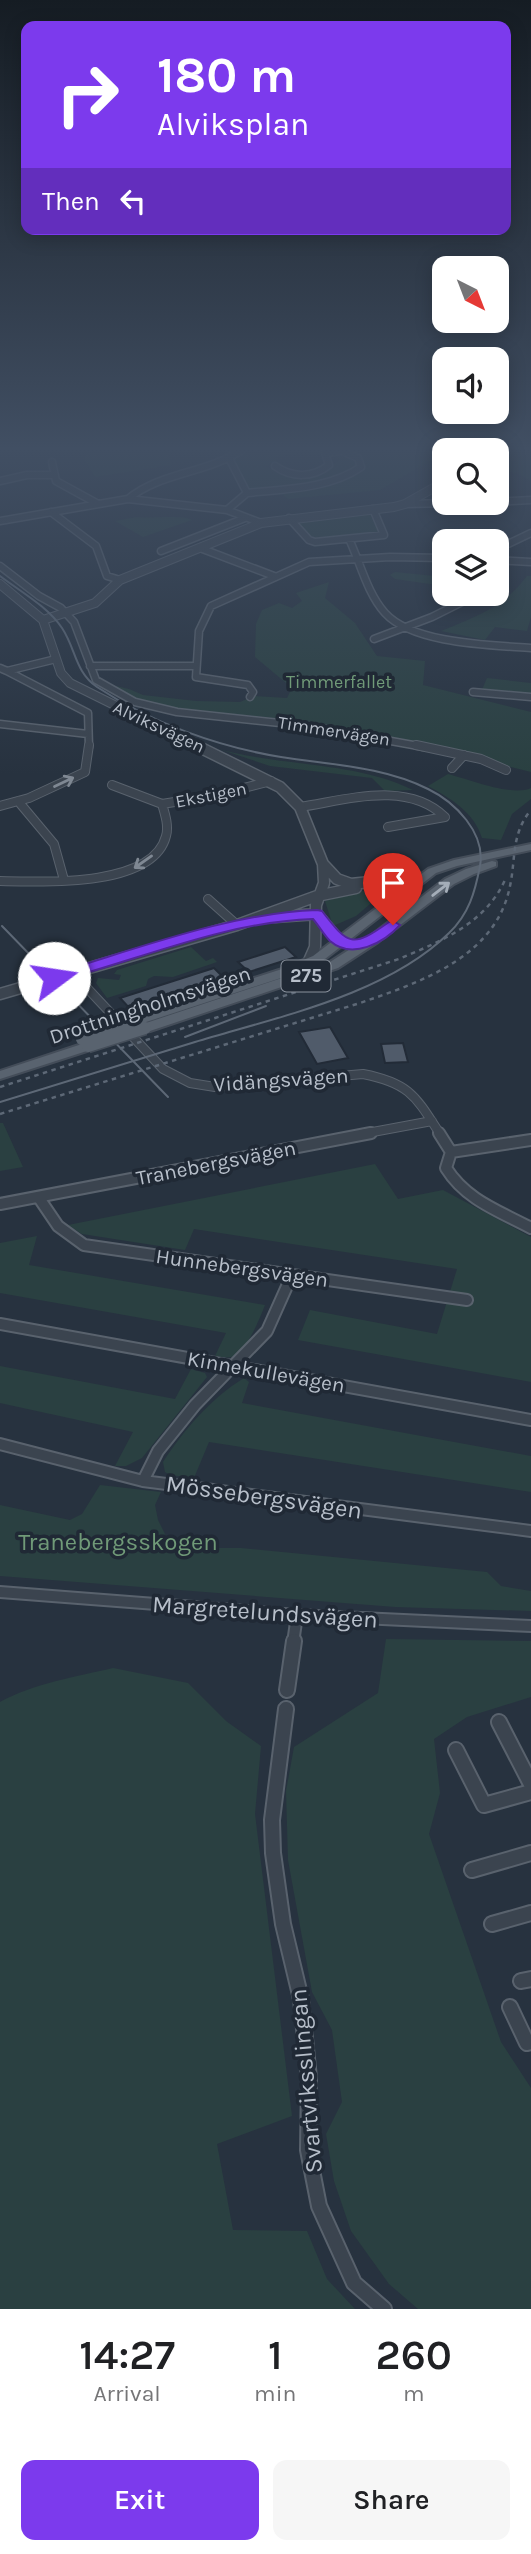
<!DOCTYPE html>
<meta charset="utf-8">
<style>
body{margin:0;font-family:Karla,sans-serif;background:#f6f6f6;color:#202124;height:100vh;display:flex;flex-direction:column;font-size:26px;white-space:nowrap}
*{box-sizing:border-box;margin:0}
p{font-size:23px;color:#757577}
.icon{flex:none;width:38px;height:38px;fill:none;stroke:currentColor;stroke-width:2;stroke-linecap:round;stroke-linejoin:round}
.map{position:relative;height:2309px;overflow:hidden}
.panel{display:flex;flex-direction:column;background:#fff;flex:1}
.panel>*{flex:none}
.guide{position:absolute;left:21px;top:21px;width:490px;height:214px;border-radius:14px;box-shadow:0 4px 18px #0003;background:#7c3aed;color:#fff;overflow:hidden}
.needle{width:46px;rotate:138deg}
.buttons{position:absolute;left:432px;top:256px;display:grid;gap:14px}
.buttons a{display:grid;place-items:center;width:77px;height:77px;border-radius:14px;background:#fff;box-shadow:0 4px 18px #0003;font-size:35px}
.pin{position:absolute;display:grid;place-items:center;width:60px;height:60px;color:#fff;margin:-72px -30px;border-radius:50% 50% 50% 0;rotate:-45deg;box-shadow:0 0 7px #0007}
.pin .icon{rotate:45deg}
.me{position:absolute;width:77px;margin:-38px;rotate:76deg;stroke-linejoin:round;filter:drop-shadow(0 0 5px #0008)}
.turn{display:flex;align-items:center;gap:24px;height:147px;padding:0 21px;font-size:32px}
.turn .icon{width:91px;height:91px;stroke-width:2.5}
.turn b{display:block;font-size:49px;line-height:60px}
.then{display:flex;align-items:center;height:66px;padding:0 21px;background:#0003;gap:14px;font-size:26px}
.eta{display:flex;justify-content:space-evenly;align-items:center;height:119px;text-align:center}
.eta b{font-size:42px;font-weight:600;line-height:49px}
.action{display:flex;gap:14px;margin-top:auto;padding:14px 21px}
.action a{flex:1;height:80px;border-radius:14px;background:#7c3aed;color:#fff;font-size:28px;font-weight:600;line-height:80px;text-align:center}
.action a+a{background:#f6f6f6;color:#202124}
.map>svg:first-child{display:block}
.green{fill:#2a4041;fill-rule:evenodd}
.building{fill:#505b6a;stroke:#222b37;stroke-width:2}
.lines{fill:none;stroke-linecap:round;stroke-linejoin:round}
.minor-far3-casing{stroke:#59626d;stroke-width:9}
.minor-far2-casing{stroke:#59626d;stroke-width:10}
.minor-far1-casing{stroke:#59626d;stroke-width:14}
.minor-casing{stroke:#59626d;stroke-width:18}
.tertiary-far1-casing{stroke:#59626d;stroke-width:10}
.tertiary-casing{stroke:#59626d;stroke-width:13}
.primary-casing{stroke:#444d59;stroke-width:4}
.minor-far3{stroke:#3b444f;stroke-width:6}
.minor-far2{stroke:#3b444f;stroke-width:8}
.minor-far1{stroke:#3b444f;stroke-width:10}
.minor{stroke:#3b444f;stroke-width:14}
.tertiary-far1{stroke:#3b444f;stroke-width:8}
.tertiary{stroke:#3b444f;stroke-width:10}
.primary{fill:#59636f;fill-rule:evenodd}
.tram{stroke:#5d6876;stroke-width:2}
.rail{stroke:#5d6876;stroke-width:2.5;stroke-dasharray:4.5 4.5;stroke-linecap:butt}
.primary-bridge-casing{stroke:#444d59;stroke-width:15;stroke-linecap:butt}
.primary-bridge{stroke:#59636f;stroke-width:12}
.oneway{stroke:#7f8893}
.oneway2{stroke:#a4adb8}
.route{fill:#7c3aed;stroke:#51269a;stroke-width:2}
.labels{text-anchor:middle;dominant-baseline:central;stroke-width:7;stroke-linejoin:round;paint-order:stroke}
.far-park-label{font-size:18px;fill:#709a78;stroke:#202935}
.far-street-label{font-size:18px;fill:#b7bfca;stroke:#202935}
.shield{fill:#202935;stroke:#8a929d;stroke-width:2}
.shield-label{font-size:19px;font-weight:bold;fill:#b7bfca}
.street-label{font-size:21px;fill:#b7bfca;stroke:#202935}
.near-street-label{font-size:24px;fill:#b7bfca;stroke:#202935}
.near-park-label{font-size:24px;fill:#709a78;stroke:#202935}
</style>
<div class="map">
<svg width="531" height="2309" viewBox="0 0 531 2309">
<rect width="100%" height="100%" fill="#27323f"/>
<path class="green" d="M247,450H444V457L426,463L380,490L288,499L277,490H249L234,460L238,455ZM296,453L327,454L340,459C320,479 289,479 265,466L278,462L274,457Z
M501,450H531V481L517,473L497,469V454Z
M89,451L169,453L171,465L95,477L84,459Z
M369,512L379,534L314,539L294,520Z
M137,517C152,519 181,514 192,520L143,537L115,521Z
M395,572L444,577V586L395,579L390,575Z
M527,576H531V617L527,631L495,627L485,640L441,631C477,616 503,608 527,576Z
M329,582L325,598L355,623L377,656L425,661L423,685L531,712V772L381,735L266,717L156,708L103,683L129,689L143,695L196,701L240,702L254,696L287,698L292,688L255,657L256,624L262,610L279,603L292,608L302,601L296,593Z
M487,678L531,683V695L481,692Z
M219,749C282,767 354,761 413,790L385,791L372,778L270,766Z
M448,774C468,779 512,797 531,788V799L512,814L501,840L482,838C474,812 450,798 428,786Z
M363,891L383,893L356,916L333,926L325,901Z
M191,947L206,961L213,958L217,962L173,977L154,976L148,979L146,986L107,998L96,983L98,978L119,980L121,975L114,974L117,970Z
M0,1123H3L23,1167L0,1171Z
M375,1164L398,1199L443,1190L531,1237V1382L298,1340L310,1310L437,1334L457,1269L194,1229L185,1250L82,1234L68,1225Z
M37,1236L29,1265L265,1305C260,1318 246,1353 232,1357C227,1358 221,1357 215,1356L226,1333L0,1293V1243Z
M0,1366L175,1399L191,1369L205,1373L207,1377L142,1458L126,1466H115L133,1432L0,1403Z
M244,1378L249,1382L242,1403L531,1456V1492L209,1442L194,1478L170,1475L165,1472L163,1462C184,1430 211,1398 244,1378Z
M100,1485L161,1492L155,1505L158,1520L166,1536L187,1548H241L487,1572L501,1586L531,1591V1611L395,1607L0,1576V1505L70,1520L82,1514Z
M386,1639L531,1641V1697L467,1717L434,1739L440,1793L429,1834L501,2042L531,2088V2309H418L389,2284L351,2231L334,2181L326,2134L342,2102L332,2030L312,1992L288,1860L286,1791L294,1747L378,1693Z
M113,1668L188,1683L226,1721L261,1746L255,1814L292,2116L217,2144L233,2230L307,2231L327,2279L355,2309H0V1702C35,1683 75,1677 113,1668Z"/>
<path class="building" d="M285,947L296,957L249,972L238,962Z
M214,968L227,981L133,1012L120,998Z
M330,1027L348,1058L317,1064L299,1032Z
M403,1043L408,1062L385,1063L381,1044Z"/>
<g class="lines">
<defs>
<path id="minor-far3" d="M52,462L56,481L98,504
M0,481L27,475H55
M247,493C285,489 329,489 361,467L358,458L342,451L325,453L329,465C313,478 292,478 275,466
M128,499C161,472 205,474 242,450
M497,502L531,500
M405,504L492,502
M227,510L247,493L230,460
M51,512L96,546L107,576L120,580
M289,518L309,540L315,542L384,535L373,509
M0,521L128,499L227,510L261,523
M349,539C360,562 367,593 385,613C413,644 491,645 531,648
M200,548L274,576
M161,551L245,518
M497,560L531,562
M0,566L39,596L61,608L74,622L96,680L135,702L177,712L308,726L424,747
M497,577L506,545L531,533
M374,639L432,617L480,593
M90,666H196
M0,668L7,671L56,659
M7,671L88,713L89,747
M473,692L531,697
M250,697L253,692L248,685L196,677L199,631L211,606L309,562L390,557L444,558
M0,724L88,734"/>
<path id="minor-far2" d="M416,745L481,759L506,770
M452,768L464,755
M112,785L162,804L212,796L271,781
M18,801L54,844L64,880
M0,806L29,798L85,772L89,745
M300,807C347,800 407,780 445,817L388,827
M0,881C40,882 153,888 166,836C169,826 165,814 162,804
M208,899L237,925
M73,973L163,1069L190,1083L215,1087L363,1074C410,1083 416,1097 440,1134
M362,1134L432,1121"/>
<path id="minor-far1" d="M439,1133L451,1152
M451,1152L446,1168C466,1200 499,1211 531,1228
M451,1152L531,1140
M39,1198L58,1226L84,1245L467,1300
M0,1204L371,1133
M0,1324L531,1420
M0,1444L143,1481L531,1531
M143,1481L158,1451L195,1405L267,1331L292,1275
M0,1592L297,1615L531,1626
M293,1643L297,1615"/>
<path id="minor" d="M287,1690L294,1641
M286,1709L272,1820L273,1853L283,1924L301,1999L309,2078L308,2150L319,2206L354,2283L384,2309
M499,1722L531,1784
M456,1750L484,1805L531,1792
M472,1870L531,1853
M492,1924L531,1913
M521,1981L531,1979
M510,2007L527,2043L531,2042"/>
<path id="tertiary-far1" d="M0,584L43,620L61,673L70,683L199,747
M43,620L95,603L120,580L261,523L394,507L405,504L444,482"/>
<path id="tertiary" d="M195,745L280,787L300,807L323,864L337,879L351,884L389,880
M381,882L401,879L415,883
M317,914L340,942
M275,917L317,914
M308,963L315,947L316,905L324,883L323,864
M0,994L237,925L317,896L356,888"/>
<path id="primary" d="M531,844V850L457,866L436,873L321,962L287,976L143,1023L138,1024L132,1020L133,1017L279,970L313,956L428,869L454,860Z
M492,861L496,862V866L474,874L454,884L378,942L338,968L150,1031L145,1032L139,1028L140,1025L330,962L369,937L445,879L466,869Z
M88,1042L95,1046L93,1049L0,1079V1071Z"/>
</defs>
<use href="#minor-far3" class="minor-far3-casing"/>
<use href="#minor-far2" class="minor-far2-casing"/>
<use href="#minor-far1" class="minor-far1-casing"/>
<use href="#minor" class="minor-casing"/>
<use href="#tertiary-far1" class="tertiary-far1-casing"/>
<use href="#tertiary" class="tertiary-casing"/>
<use href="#primary" class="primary-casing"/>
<use href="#minor-far3" class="minor-far3"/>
<use href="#minor-far2" class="minor-far2"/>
<use href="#minor-far1" class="minor-far1"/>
<use href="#minor" class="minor"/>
<use href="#tertiary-far1" class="tertiary-far1"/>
<use href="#tertiary" class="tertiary"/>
<use href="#primary" class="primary"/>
<path class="tram" d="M0,576C21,592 47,606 62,628C76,649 75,672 97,687C150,722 218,747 281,757C330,765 382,766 428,789C455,802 486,833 480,866C475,892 469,914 449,933C386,995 277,1017 195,1042C130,1062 65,1082 0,1102
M2,926L168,1097
M185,1037L266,1006"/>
<path class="rail" d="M0,1087L399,959C441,941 485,924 505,880
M0,1114L360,1003C421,982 496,957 510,886C516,858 511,834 531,810"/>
<defs>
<path id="primary-bridge" d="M82,1039L138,1020
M88,1046L145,1028"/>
</defs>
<use href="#primary-bridge" class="primary-bridge-casing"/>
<use href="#primary-bridge" class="primary-bridge"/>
</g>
<defs><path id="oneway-shaft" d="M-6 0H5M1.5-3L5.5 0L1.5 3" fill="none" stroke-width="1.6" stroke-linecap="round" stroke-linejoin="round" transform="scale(1.75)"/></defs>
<g class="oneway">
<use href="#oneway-shaft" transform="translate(64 782) rotate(-25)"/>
<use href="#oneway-shaft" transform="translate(143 862) rotate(145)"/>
</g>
<use class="oneway2" href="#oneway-shaft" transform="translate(441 889) rotate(-38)"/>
<linearGradient id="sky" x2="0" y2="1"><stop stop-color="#151c23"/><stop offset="0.58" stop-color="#414f63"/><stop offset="1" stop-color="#414f63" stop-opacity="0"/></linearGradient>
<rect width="531" height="774" fill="url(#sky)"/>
<path class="route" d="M317,910L322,911C349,946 352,948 389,922L393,921L400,925C384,943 352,960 330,941C324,935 319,926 313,919C224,922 139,960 54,982L47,978L49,975C134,950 229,913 317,910Z"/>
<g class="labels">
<g class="far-park-label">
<text x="339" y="682">Timmerfallet</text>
</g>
<g class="far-street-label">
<text transform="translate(159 727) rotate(25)">Alviksvägen</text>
<text transform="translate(334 731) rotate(9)">Timmervägen</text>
<text transform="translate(211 795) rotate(-11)">Ekstigen</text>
</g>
<rect class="shield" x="281.5" y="960.5" width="49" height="31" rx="5"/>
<g class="shield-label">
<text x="306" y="976">275</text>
</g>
<g class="street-label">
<text transform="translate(150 1005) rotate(-18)">Drottningholmsvägen</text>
<text transform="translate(281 1080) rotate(-4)">Vidängsvägen</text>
<text transform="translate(216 1163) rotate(-11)">Tranebergsvägen</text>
<text transform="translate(242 1268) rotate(8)">Hunnebergsvägen</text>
<text transform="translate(266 1372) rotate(10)">Kinnekullevägen</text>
</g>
<g class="near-street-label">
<text transform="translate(264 1497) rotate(8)">Mössebergsvägen</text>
<text transform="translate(265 1612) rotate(4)">Margretelundsvägen</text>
<text transform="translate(306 2081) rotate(-95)">Svartviksslingan</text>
</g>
<g class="near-park-label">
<text x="118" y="1542">Tranebergsskogen</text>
</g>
</g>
</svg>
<div class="buttons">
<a><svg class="needle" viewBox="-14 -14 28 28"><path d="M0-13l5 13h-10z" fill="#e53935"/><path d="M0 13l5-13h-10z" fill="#757577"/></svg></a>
<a><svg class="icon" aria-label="sound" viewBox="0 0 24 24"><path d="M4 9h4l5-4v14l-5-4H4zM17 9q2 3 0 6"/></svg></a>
<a><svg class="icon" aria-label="search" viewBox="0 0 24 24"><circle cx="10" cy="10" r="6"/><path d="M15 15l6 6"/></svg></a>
<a><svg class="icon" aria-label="layers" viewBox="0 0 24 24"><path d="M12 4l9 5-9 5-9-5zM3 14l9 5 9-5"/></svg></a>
</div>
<div class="pin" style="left:393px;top:925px;background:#d93025"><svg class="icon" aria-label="arrive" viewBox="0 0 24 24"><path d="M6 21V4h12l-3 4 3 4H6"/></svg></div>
<svg class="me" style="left:54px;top:978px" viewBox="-20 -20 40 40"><circle r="19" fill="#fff"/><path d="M0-13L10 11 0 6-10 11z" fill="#7c3aed"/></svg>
<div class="guide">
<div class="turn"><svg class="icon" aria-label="right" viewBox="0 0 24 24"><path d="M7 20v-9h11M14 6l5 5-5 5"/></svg><div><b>180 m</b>Alviksplan</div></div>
<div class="then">Then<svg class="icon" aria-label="left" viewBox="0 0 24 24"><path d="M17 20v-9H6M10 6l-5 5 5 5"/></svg></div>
</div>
</div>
<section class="panel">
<div class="eta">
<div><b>14:27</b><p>Arrival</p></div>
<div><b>1</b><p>min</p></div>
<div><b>260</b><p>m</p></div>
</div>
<div class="action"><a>Exit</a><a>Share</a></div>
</section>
